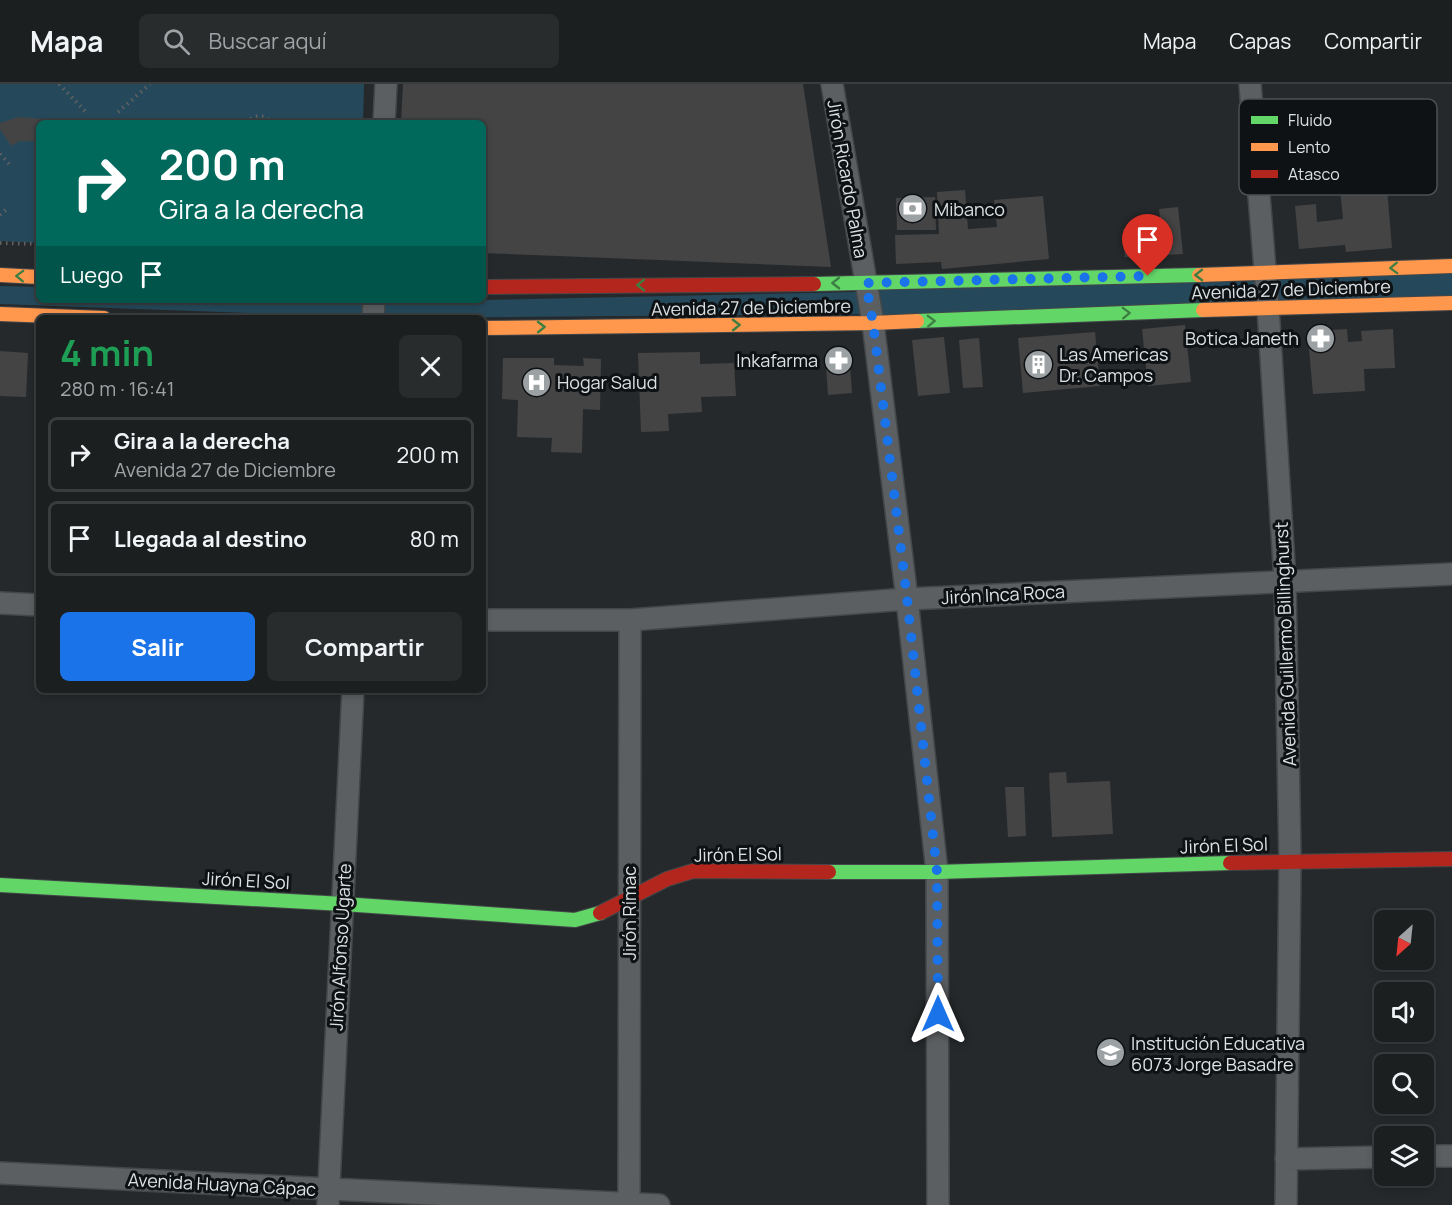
<!DOCTYPE html>
<html lang="es">
<meta charset="utf-8">
<style>
body{margin:0;font-family:Manrope,sans-serif;background:#292c2d;color:#f1f3f6;height:100vh;display:flex;flex-direction:column;font-size:22px;white-space:nowrap}
*{box-sizing:border-box;margin:0}
p{font-size:20px;color:#a0a2a5}
.icon{flex:none;width:33px;height:33px;fill:none;stroke:currentColor;stroke-width:2;stroke-linecap:round;stroke-linejoin:round}
.map{position:relative;flex:1;overflow:hidden}
.drawer{position:absolute;left:36px;top:231px;width:450px;height:378px;display:flex;flex-direction:column;background:#1c1f20;border-radius:9px;box-shadow:0 3px 9px #0003,0 0 0 2px #3a3d3e}
.drawer>*{flex:none}
.guide{position:absolute;left:36px;top:36px;width:450px;height:183px;border-radius:9px;box-shadow:0 3px 9px #0003,0 0 0 2px #3a3d3e;background:#00695c;color:#fff;overflow:hidden}
.needle{width:39px;rotate:207deg}
.tools{position:absolute;left:1374px;top:826px;display:grid;gap:12px}
.tools a{display:grid;place-items:center;width:60px;height:60px;border-radius:9px;background:#1c1f20;box-shadow:0 3px 9px #0003,0 0 0 2px #3a3d3e;font-size:30px}
.pin{position:absolute;display:grid;place-items:center;width:51px;height:51px;color:#fff;margin:-62px -26px;border-radius:50% 50% 50% 0;rotate:-45deg;box-shadow:0 0 6px #0007}
.pin .icon{rotate:45deg}
.me{position:absolute;width:66px;margin:-33px;rotate:0deg;stroke-linejoin:round;filter:drop-shadow(0 0 4px #0008)}
.turn{display:flex;align-items:center;gap:21px;height:126px;padding:0 24px;font-size:27px}
.turn .icon{width:78px;height:78px;stroke-width:2.5}
.turn b{display:block;font-size:42px;line-height:51px}
.then{display:flex;align-items:center;height:57px;padding:0 24px;background:#0003;gap:12px;font-size:22px}
.round{display:grid;place-items:center;flex:none;width:63px;height:63px;border-radius:9px;background:#292c2d}
.headline{display:flex;align-items:center;justify-content:space-between;height:102px;padding:0 24px}
h1{font-size:36px;font-weight:700;line-height:45px;color:#1e9e55}
.primary-button{display:flex;gap:12px;margin-top:auto;padding:12px 24px}
.primary-button a{flex:1;height:69px;border-radius:9px;background:#1a73e8;color:#fff;font-size:24px;font-weight:700;line-height:69px;text-align:center}
.primary-button a+a{background:#292c2d;color:#f1f3f6}
ul{padding:0;list-style:none}
li{display:flex;align-items:center;gap:18px;height:75px;margin:0 12px 9px;padding:0 12px;border:3px solid #3a3d3e;border-radius:9px}
li div{flex:1}
li b{display:block;font-size:22px}
li em{font-style:normal}
header{display:flex;align-items:center;gap:36px;box-sizing:border-box;height:84px;padding:0 30px;background:#1c1f20;border-bottom:2px solid #3a3d3e}
header strong{font-size:28px}
nav{display:flex;gap:33px;margin-inline-start:auto;font-size:21px}
.search{width:420px;height:54px;background:#292c2d;display:flex;align-items:center;gap:15px;box-sizing:border-box;padding:0 21px;border-radius:9px;color:#a0a2a5;font-size:22px}
.map>svg:first-child{display:block}
.green{fill:#25495b}
.building{fill:#444445}
.lines{fill:none;stroke-linecap:round;stroke-linejoin:round}
.street-casing{stroke:#444749;stroke-width:24}
.fast-casing{stroke:#444749;stroke-width:16}
.slow-casing{stroke:#444749;stroke-width:16}
.jam-casing{stroke:#444749;stroke-width:16}
.path{stroke:#5f6163;stroke-width:4;stroke-dasharray:1.5 4.5;stroke-linecap:butt}
.street{stroke:#5c5f61;stroke-width:21}
.fast{stroke:#63d668;stroke-width:14}
.slow{stroke:#ff974d;stroke-width:14}
.jam{stroke:#b3261e;stroke-width:14}
.oneway{stroke:#3d7e42}
.route{stroke:#1a73e8;stroke-width:10;stroke-dasharray:0 18}
.labels{text-anchor:middle;dominant-baseline:central;stroke-width:6;stroke-linejoin:round;paint-order:stroke}
.street-label{font-size:18px;fill:#dce1e3;stroke:#0f1214}
.poi-label{font-size:18px;fill:#dce1e3;stroke:#0f1214;text-anchor:start}
.key{fill:#0f1214;stroke:#4c5052;stroke-width:1.5}
.key-label{font-size:16px;fill:#dce1e3}
</style>
<header>
<strong>Mapa</strong>
<div class="search"><svg class="icon" aria-label="search" viewBox="0 0 24 24"><circle cx="10" cy="10" r="6"/><path d="M15 15l6 6"/></svg>Buscar aquí</div>
<nav><a>Mapa</a><a>Capas</a><a>Compartir</a></nav>
</header>
<div class="map">
<svg width="1452" height="1121" viewBox="0 0 1452 1121">
<rect width="100%" height="100%" fill="#26292b"/>
<path class="green" d="M0,0H364L363,39H39V159L0,157Z
M1452,188V212L1277,216L1276,195Z
M1258,197L1257,217L880,232L877,206Z
M0,202L39,203V216H366L364,233L0,220Z
M860,208L862,230L383,234L384,216H483Z"/>
<path class="building" d="M403,0H803L831,183L483,169V39H401Z
M19,33L45,35L52,39H39V57H20L11,62L0,45V39Z
M1385,81L1392,164L1346,168L1345,161L1299,165L1295,122L1316,120L1317,138L1343,135L1338,85Z
M965,106L968,145L997,143L994,116L1043,112L1049,175L942,185L941,178L896,180L895,151L939,150L937,108Z
M935,113L936,146H897L896,114Z
M1178,123L1183,170L1125,173L1123,145L1161,143L1159,125Z
M1185,241L1191,298L1148,302L1142,245Z
M1347,245L1348,258L1362,257L1361,247L1393,245L1395,284L1364,285L1365,307L1313,310L1308,253L1311,249L1316,247Z
M1095,248L1100,302L1023,309L1018,254Z
M944,253L950,309L918,312L912,256Z
M979,254L983,303L963,304L959,256Z
M0,267L28,269L26,313L0,312Z
M849,267L852,309L828,311L825,269Z
M700,268V280L734,279L736,312L701,313L702,328L668,330L669,347L641,348L638,269Z
M503,274H554V281L584,282L583,274L601,275L600,326L583,325L582,369L551,368L552,354L517,353L518,316L502,315Z
M1066,688L1067,699L1110,697L1113,750L1052,753L1049,689Z
M1005,703H1024L1026,752L1008,753Z"/>
<g class="lines">
<defs>
<path id="street" d="M832,0L873,239L907,515L937,788L938,1121
M1250,0L1268,223L1285,497L1290,777L1286,1121
M384,39L386,0
M373,234L374,216
M0,519L39,521
M483,536H630L907,515L1452,490
M1424,1072H1452
M1286,1075L1384,1073
M0,1089L659,1121
M328,1121L353,606
M629,1121L630,536"/>
<path id="fast" d="M814,200L1199,191
M917,237L1203,226
M829,788H937L1230,779
M0,801L343,820L575,836L600,829"/>
<path id="slow" d="M0,191L39,193
M1199,191L1452,182
M1203,226L1452,219
M0,230L104,234
M483,244L873,239L917,237"/>
<path id="jam" d="M483,203L814,200
M1230,779L1452,775
M600,829L667,795L693,787L829,788"/>
</defs>
<use href="#street" class="street-casing"/>
<use href="#fast" class="fast-casing"/>
<use href="#slow" class="slow-casing"/>
<use href="#jam" class="jam-casing"/>
<path class="path" d="M59,0L85,27
M118,28L150,0
M246,39C254,30 264,30 273,39
M0,70L12,83
M0,131L8,124
M0,159L39,160"/>
<use href="#street" class="street"/>
<use href="#fast" class="fast"/>
<use href="#slow" class="slow"/>
<use href="#jam" class="jam"/>
</g>
<defs><path id="oneway-chevron" d="M-2-3.5L2.5 0L-2 3.5" fill="none" stroke-width="1.6" stroke-linecap="round" stroke-linejoin="round" transform="scale(1.5)"/></defs>
<g class="oneway">
<use href="#oneway-chevron" transform="translate(1394 184) rotate(178)"/>
<use href="#oneway-chevron" transform="translate(1199 191) rotate(179)"/>
<use href="#oneway-chevron" transform="translate(20 192) rotate(-178)"/>
<use href="#oneway-chevron" transform="translate(836 199) rotate(179)"/>
<use href="#oneway-chevron" transform="translate(641 201) rotate(179)"/>
<use href="#oneway-chevron" transform="translate(1126 229) rotate(-2)"/>
<use href="#oneway-chevron" transform="translate(931 237) rotate(-2)"/>
<use href="#oneway-chevron" transform="translate(736 241) rotate(-1)"/>
<use href="#oneway-chevron" transform="translate(541 243) rotate(-1)"/>
</g>
<g class="lines">
<path class="route" d="M938,930L937,788L907,514L873,239L866,199L1148,192"/>
</g>
<defs>
<symbol id="bank-disc" viewBox="-11 -11 22 22"><circle r="9.5" fill="#9ca1a3" stroke="#0f1214"/><path d="M-6-4H6V4H-6ZM0-2.3a2.3 2.3 0 1 0 0 4.6a2.3 2.3 0 1 0 0-4.6Z" fill="#fff"/></symbol>
<symbol id="pharmacy-disc" viewBox="-11 -11 22 22"><circle r="9.5" fill="#9ca1a3" stroke="#0f1214"/><path d="M-2-6h4v4h4v4h-4v4h-4v-4h-4v-4h4Z" fill="#fff"/></symbol>
<symbol id="building-disc" viewBox="-11 -11 22 22"><circle r="9.5" fill="#9ca1a3" stroke="#0f1214"/><path d="M-4-6H4V6H1V3H-1V6H-4ZM-2.5-4.3h1.7v1.8h-1.7ZM.8-4.3h1.7v1.8H.8ZM-2.5-1h1.7V.8h-1.7ZM.8-1h1.7V.8H.8Z" fill="#fff"/></symbol>
<symbol id="hospital-disc" viewBox="-11 -11 22 22"><circle r="9.5" fill="#9ca1a3" stroke="#0f1214"/><path d="M-5-5h3v3.5h4V-5h3V5h-3V1.5h-4V5h-3Z" fill="#fff"/></symbol>
<symbol id="school-disc" viewBox="-11 -11 22 22"><circle r="9.5" fill="#9ca1a3" stroke="#0f1214"/><path d="M0-5L7-2L0 1L-7-2ZM-4 1L0 2.5L4 1V4Q0 6-4 4Z" fill="#fff"/></symbol>
</defs>
<g fill-rule="evenodd">
<use href="#bank-disc" x="896" y="108" width="33" height="33"/>
<use href="#pharmacy-disc" x="1304" y="238" width="33" height="33"/>
<use href="#pharmacy-disc" x="822" y="260" width="33" height="33"/>
<use href="#building-disc" x="1022" y="264" width="33" height="33"/>
<use href="#hospital-disc" x="520" y="282" width="33" height="33"/>
<use href="#school-disc" x="1094" y="952" width="33" height="33"/>
</g>
<g class="labels">
<g class="street-label">
<text transform="translate(848 95) rotate(80)">Jirón Ricardo Palma</text>
<text transform="translate(1291 205) rotate(-2)">Avenida 27 de Diciembre</text>
<text transform="translate(751 223) rotate(-1)">Avenida 27 de Diciembre</text>
<text transform="translate(1003 510) rotate(-3)">Jirón Inca Roca</text>
<text transform="translate(1285 560) rotate(-92)">Avenida Guillermo Billinghurst</text>
<text transform="translate(1224 761) rotate(-2)">Jirón El Sol</text>
<text transform="translate(738 770) rotate(-1)">Jirón El Sol</text>
<text transform="translate(246 796) rotate(3)">Jirón El Sol</text>
<text transform="translate(629 829) rotate(-90)">Jirón Rímac</text>
<text transform="translate(340 863) rotate(-87)">Jirón Alfonso Ugarte</text>
<text transform="translate(222 1100) rotate(3)">Avenida Huayna Cápac</text>
</g>
<g class="poi-label">
<text x="934" y="125">Mibanco</text>
<text x="1299" y="254" text-anchor="end">Botica Janeth</text>
<text x="1059" y="270">Las Americas<tspan x="1059" dy="21">Dr. Campos</tspan></text>
<text x="818" y="276" text-anchor="end">Inkafarma</text>
<text x="557" y="298">Hogar Salud</text>
<text x="1131" y="959">Institución Educativa<tspan x="1131" dy="21">6073 Jorge Basadre</tspan></text>
</g>
</g>
<rect x="1239" y="15" width="198" height="96" rx="9" class="key"/>
<rect x="1251" y="32" width="27" height="8" fill="#63d668"/>
<rect x="1251" y="59" width="27" height="8" fill="#ff974d"/>
<rect x="1251" y="86" width="27" height="8" fill="#b3261e"/>
<g class="key-label">
<text x="1288" y="42">Fluido</text>
<text x="1288" y="69">Lento</text>
<text x="1288" y="96">Atasco</text>
</g>
</svg>
<div class="tools">
<a><svg class="needle" viewBox="-14 -14 28 28"><path d="M0-13l5 13h-10z" fill="#e53935"/><path d="M0 13l5-13h-10z" fill="#a0a2a5"/></svg></a>
<a><svg class="icon" aria-label="sound" viewBox="0 0 24 24"><path d="M4 9h4l5-4v14l-5-4H4zM17 9q2 3 0 6"/></svg></a>
<a><svg class="icon" aria-label="search" viewBox="0 0 24 24"><circle cx="10" cy="10" r="6"/><path d="M15 15l6 6"/></svg></a>
<a><svg class="icon" aria-label="layers" viewBox="0 0 24 24"><path d="M12 4l9 5-9 5-9-5zM3 14l9 5 9-5"/></svg></a>
</div>
<div class="pin" style="left:1148px;top:192px;background:#d93025"><svg class="icon" aria-label="arrive" viewBox="0 0 24 24"><path d="M6 21V4h12l-3 4 3 4H6"/></svg></div>
<svg class="me" style="left:938px;top:930px" viewBox="-20 -20 40 40"><path d="M0-17L14 15 0 8-14 15z" fill="#1a73e8" stroke="#fff" stroke-width="4"/></svg>
<div class="guide">
<div class="turn"><svg class="icon" aria-label="right" viewBox="0 0 24 24"><path d="M7 20v-9h11M14 6l5 5-5 5"/></svg><div><b>200 m</b>Gira a la derecha</div></div>
<div class="then">Luego<svg class="icon" aria-label="arrive" viewBox="0 0 24 24"><path d="M6 21V4h12l-3 4 3 4H6"/></svg></div>
</div>
<section class="drawer">
<div class="headline"><div><h1>4 min</h1><p>280 m · 16:41</p></div><a class="round"><svg class="icon" aria-label="close" viewBox="0 0 24 24"><path d="M6 6l12 12M18 6L6 18"/></svg></a></div>
<ul>
<li><svg class="icon" aria-label="right" viewBox="0 0 24 24"><path d="M7 20v-9h11M14 6l5 5-5 5"/></svg><div><b>Gira a la derecha</b><p>Avenida 27 de Diciembre</p></div><em>200 m</em></li>
<li><svg class="icon" aria-label="arrive" viewBox="0 0 24 24"><path d="M6 21V4h12l-3 4 3 4H6"/></svg><div><b>Llegada al destino</b></div><em>80 m</em></li>
</ul>
<div class="primary-button"><a>Salir</a><a>Compartir</a></div>
</section>
</div>
